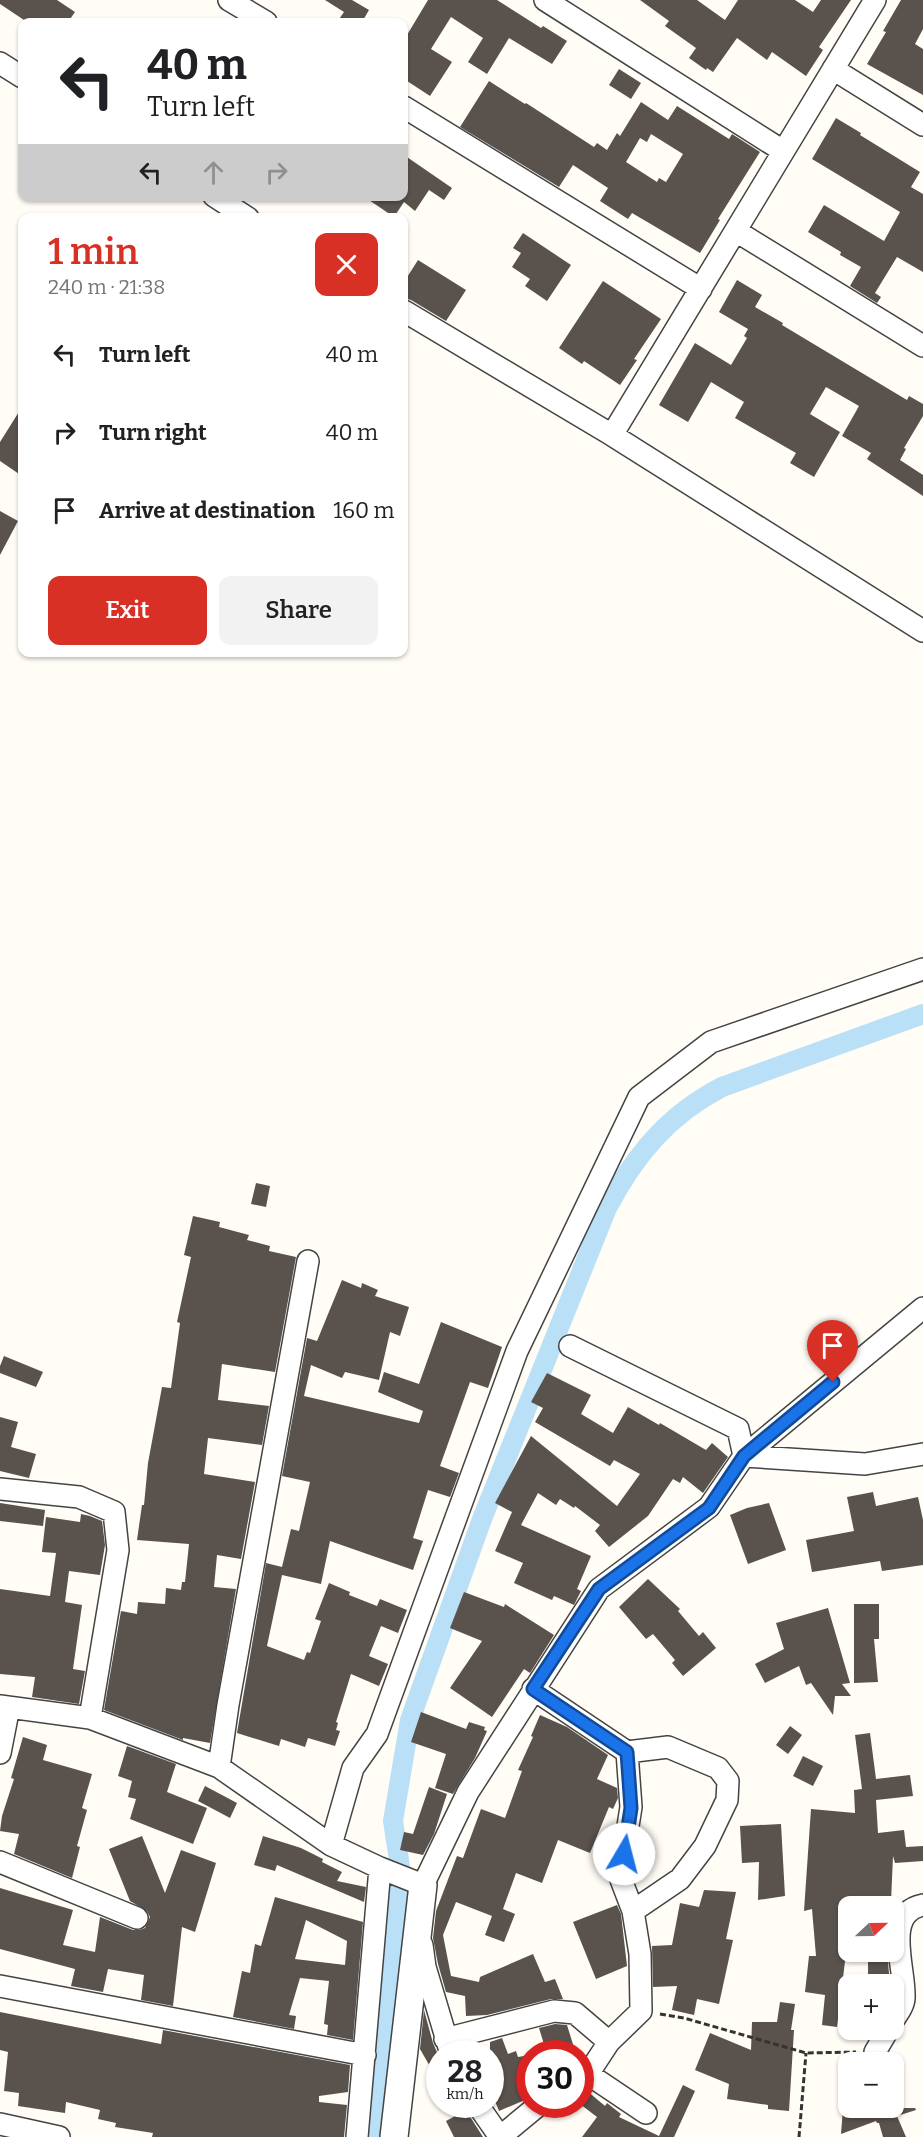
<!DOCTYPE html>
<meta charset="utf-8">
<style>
body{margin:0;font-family:Bitter,serif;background:#f2f2f2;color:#202124;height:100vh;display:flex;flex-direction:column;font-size:22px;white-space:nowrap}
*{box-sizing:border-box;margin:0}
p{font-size:20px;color:#757577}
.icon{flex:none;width:33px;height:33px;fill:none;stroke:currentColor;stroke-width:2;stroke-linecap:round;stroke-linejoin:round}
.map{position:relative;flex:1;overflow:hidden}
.side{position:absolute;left:18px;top:213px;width:390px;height:444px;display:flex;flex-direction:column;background:#fff;border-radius:12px;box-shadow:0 2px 4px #0004}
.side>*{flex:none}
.banner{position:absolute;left:18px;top:18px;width:390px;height:183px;border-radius:12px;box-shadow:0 2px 4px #0004;background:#fff;color:#202124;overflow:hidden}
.needle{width:39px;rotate:68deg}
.fabs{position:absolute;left:838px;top:1896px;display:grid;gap:12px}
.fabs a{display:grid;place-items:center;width:66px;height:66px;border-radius:12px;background:#fff;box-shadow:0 2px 4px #0004;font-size:30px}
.speed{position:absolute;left:426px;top:2040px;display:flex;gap:12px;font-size:30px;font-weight:700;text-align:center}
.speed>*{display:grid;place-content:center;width:78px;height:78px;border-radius:50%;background:#fff;box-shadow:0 2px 4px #0004;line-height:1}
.speed small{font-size:15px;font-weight:400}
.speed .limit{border:9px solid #d22;background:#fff;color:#111}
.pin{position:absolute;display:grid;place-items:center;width:51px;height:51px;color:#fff;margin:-62px -26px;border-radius:50% 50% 50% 0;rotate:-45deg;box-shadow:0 0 6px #0007}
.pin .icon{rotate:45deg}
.me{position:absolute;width:66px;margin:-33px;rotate:8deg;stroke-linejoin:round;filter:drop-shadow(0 0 4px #0008)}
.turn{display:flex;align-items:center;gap:21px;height:126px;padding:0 30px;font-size:27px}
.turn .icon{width:78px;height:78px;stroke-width:2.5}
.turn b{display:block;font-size:42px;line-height:51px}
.lanes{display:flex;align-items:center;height:57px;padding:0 30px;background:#0003;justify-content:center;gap:30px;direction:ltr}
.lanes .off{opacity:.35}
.round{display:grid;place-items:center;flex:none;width:63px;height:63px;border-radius:12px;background:#f2f2f2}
.overview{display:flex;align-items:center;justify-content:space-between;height:102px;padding:0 30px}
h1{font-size:36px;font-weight:600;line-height:45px;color:#d93025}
.action{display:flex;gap:12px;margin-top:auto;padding:12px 30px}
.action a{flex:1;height:69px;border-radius:12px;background:#d93025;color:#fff;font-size:24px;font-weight:600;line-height:69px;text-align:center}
.action a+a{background:#f2f2f2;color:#202124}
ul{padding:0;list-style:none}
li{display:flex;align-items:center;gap:18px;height:78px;padding:0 30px}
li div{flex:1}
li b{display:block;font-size:22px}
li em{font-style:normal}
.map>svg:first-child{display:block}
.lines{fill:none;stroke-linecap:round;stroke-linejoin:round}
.canal{stroke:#b9e0f7;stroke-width:20}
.building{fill:#5a524d;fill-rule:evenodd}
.minor-casing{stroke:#444;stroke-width:24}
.tertiary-casing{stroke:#444;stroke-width:30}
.path{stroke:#333;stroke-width:3;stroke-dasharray:6 3;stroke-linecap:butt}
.minor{stroke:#fff;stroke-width:21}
.tertiary{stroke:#fff;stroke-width:27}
.route-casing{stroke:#114b97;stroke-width:15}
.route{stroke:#1a73e8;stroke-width:10}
</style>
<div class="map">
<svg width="923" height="2137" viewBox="0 0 923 2137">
<rect width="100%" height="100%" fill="#fffdf5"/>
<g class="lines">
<path class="canal" d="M373,2137L394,1956L400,1867L393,1821L410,1720L482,1519L607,1208C635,1155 668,1115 722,1087L923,1014"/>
</g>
<path class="building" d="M0,0H57L75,12L68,22H27L0,4Z
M325,0H352L369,10L362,22H337L344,12Z
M428,0H497L541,28L543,26L567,41L552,64L509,38L487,74L468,62L483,38L451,17L431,49L452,62L430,96L404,79V40Z
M640,0H697L725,20L738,0H795L813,12L821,0H851L819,47L823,50L806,76L772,52L767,60L737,38L713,72L707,68L706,70L689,58L696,48L665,26L669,21Z
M901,0H923V29L915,44L923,49V95L867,64L886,32L883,31Z
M619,69L641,83L631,99L609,85Z
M489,81L525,104L526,103L594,147L597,143L607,150L617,133L620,136L641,102L668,120L677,106L729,139L732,134L760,152L718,219L720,220L700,253L632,213L628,219L600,201L608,188L573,165L559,187L460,127ZM651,134L683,154L666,182L659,178L657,182L626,162L640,138L647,142Z
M836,118L861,133L860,135L920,172L911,187L923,194V272L897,257L875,293L881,297L877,303L850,286L861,267L840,255L841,252L808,232L824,205L884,241L900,212L812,159Z
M404,155L452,188L444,200L429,190L415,211L404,202L394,217L363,196H404Z
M523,233L571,265L547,301L525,286L530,279L512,267L521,253L513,248Z
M418,260L466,290L446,321L411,300L404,298V282Z
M737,280L762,295L755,307L783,323L782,325L907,400L909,396L923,404V416L904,448L906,449L900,460L923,475V496L867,459L871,453L842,436L859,406L826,387L810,414L840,432L814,477L790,463L796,453L735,418L744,402L711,382L688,422L659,405L695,343L731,365L747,338L744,336L748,329L719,312Z
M603,281L661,319L634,359L637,360L620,385L584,361L582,364L559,348Z
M22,407V476L0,461V442Z
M0,511L18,521L0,555Z
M256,1183L270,1186L266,1207L251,1204Z
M193,1216L220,1222L219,1227L249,1235L247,1240L270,1246L269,1251L296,1257L275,1372L222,1364L218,1400L269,1406L262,1445L208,1438L204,1474L255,1482L241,1559L217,1555L214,1587L236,1589L210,1743L183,1738V1740L104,1710L121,1611L137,1614L138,1602L165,1604L166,1588L181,1590L182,1582H185L189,1544L137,1540L142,1505H144L148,1463L162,1387L171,1388L180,1323L177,1322L191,1257L184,1255Z
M342,1280L361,1288L362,1283L378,1290L375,1296L409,1307L400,1336L390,1332L379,1380L345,1372L342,1378L311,1365L304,1396L419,1423L423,1411L378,1392L384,1372L419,1384L441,1322L502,1347L488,1388L470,1382L440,1466L459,1473L450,1497L428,1490L413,1538L423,1541L413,1570L330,1541L321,1584L282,1575L267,1646L304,1660L307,1652L310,1653L321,1621L315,1619L329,1583L350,1592L349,1595L377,1606L380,1599L407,1610L398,1633L381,1626L369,1656L388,1664L379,1686L351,1674L336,1722L338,1723L336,1730L340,1731L335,1746L308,1738L305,1747L281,1739L279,1746L237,1733L266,1563L282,1567L291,1529L299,1531L310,1482L282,1476L307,1338L317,1341Z
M4,1356L43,1372L36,1387L0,1373V1366Z
M547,1373L591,1395L581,1414L613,1433L628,1407L659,1425L660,1423L706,1450L712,1443L728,1457L703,1493L683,1477L680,1483L673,1479L648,1516L609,1547L595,1531L600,1525L575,1506L574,1508L560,1499L556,1505L538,1493L521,1525L591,1556L577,1589L581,1591L574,1605L554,1596L552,1600L514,1583L523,1563L495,1551L512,1512L495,1503L531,1436L617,1506L640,1474L614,1460L610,1466L535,1422L543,1408L531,1402Z
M0,1417L18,1422L11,1447L36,1454L29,1478L0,1471Z
M873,1492L876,1506L918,1497L923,1520V1565L882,1571L880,1561L812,1572L806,1540L854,1531L847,1497Z
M0,1503L45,1510L43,1526L0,1521Z
M769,1503L786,1550L748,1564L730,1515L747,1508Z
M81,1514L90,1516L102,1521L105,1545L100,1575L69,1571L65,1602L82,1605L73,1669L85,1671L79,1704L32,1697L35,1677L0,1674V1589L50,1596L56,1553L42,1552L46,1517L80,1522Z
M648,1579L680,1609L678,1611L699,1636L703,1632L716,1648L683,1676L672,1663L675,1660L653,1634L646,1639L619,1607Z
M464,1592L504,1607L505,1604L554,1635L530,1673L524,1669L492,1717L450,1688L482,1641L450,1628Z
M854,1604H879V1639H874L878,1682L854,1683Z
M828,1608L850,1683L842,1684L851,1696H835L833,1715L811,1683L806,1685L799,1666L765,1683L755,1664L784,1649L776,1623Z
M421,1712L466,1729L469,1722L485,1727L484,1730L487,1731L475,1758L453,1794L435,1788L446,1754L411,1742Z
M540,1715L567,1727L608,1755L597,1779L617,1788L618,1798L613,1809L609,1807L590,1853L558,1840L542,1883L516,1873L503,1909L515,1914L504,1942L485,1935L492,1916L456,1902L443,1935L451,1976L479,1982L480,1977L533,1954L545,1982L555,1979L563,1999H551L487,2015L466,2016L465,1996L446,1992L438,1964L433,1938L436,1911L457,1856L463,1858L481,1809L505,1818L522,1771L518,1770L533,1737L531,1736Z
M790,1726L802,1735L788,1754L776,1745Z
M870,1733L876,1779L910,1775L913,1796L876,1800L878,1833L904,1830L906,1847L923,1846V1861L895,1863L893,1856L891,1902L867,1905V1900L853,1899L852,1906L846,1909L848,1937L837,2027L822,2025L825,1995L805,1992L809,1956H816L812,1909L804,1911L811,1809L855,1813L854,1790L862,1789L855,1735Z
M23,1737L47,1745L43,1760L92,1774L82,1808L87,1810L77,1846L80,1847L72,1878L14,1854L19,1834L0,1831L2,1816L14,1779L11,1778Z
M127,1746L176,1764L167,1792L207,1808L193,1844L130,1819L136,1799L128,1797L132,1781L118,1776Z
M803,1756L823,1766L813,1786L793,1776Z
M205,1786L237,1803L230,1818L198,1801Z
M429,1787L447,1794L434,1834L423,1855L400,1850L404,1832L413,1834Z
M781,1824L785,1896L758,1900L759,1862L742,1863L740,1826Z
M142,1836L165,1893L181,1850L216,1863L195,1932L182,1927L173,2006L141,2000L144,1975L108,1969L103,1992L71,1986L75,1969L0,1949V1888L73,1910L63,1945L95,1952L100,1917L133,1930H139L145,1928L150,1917L147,1911L130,1901L109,1849Z
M263,1836L301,1848L323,1859L322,1862L342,1872L337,1881L366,1887L364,1902L277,1865L275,1871L254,1865Z
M704,1890L736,1892L726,1939L733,1940L719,2004L697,1999L694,2015L672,2010L677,1986L653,1987L652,1946L672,1945L680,1903L699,1907Z
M275,1897L363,1922L353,2040L327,2035L328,2025L324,2024L329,1981L300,1978L289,2015L296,2016L294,2029L233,2017L242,1971L250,1973L255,1944L261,1946ZM306,1920L347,1941L345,1965L295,1959Z
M617,1905L621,1914L627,1966L596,1979L573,1922Z
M868,1952H887L890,1984H873L868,1976Z
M780,2002L795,2004L791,2030H794L789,2111L768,2109V2105L727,2099L729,2084L695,2070L710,2033L751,2050L752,2022H777Z
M424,2010L433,2043L440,2059V2084L420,2049Z
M0,2012L161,2044L163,2030L350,2065L348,2092L319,2096V2102L347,2105L344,2137H152L153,2133L115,2127L116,2123L98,2119L100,2110L66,2102L65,2113L18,2106L19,2093L4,2091L8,2052L0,2050Z
M555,2024L567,2025L576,2054H547L539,2028Z
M502,2038L508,2054L516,2051L518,2057L524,2056L530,2075L518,2080L525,2100L499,2111L490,2089V2042Z
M683,2085L695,2091L674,2137H582L597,2117L580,2104V2092L586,2090L605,2106L607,2103L621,2114L619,2117L659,2136Z
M843,2108H915L916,2110L897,2116L906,2137H883L879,2123H877L876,2121L841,2134Z
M459,2114L469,2115L483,2137H454L446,2121Z"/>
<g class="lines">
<defs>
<path id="minor" d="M229,0L266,22
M545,0L783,151
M0,63L22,77
M833,69L923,125
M404,107L701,289
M214,196L248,218
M736,231L923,346
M404,311L612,435L923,631
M612,435L875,0
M570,1346L738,1429L744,1456L865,1464L923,1454
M0,1489L79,1497L114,1512L118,1550L90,1718
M533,1689L627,1752L668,1747L718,1768L728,1781L727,1800L705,1846L680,1879L633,1911
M0,1706L90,1718L219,1767L331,1845L380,1868L423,1885L468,1792L599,1589L709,1507L744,1456L923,1308
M0,1753L9,1707
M219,1767L228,1705L308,1261
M331,1845L353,1768L377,1734L517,1351L639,1097L711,1042L923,969
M0,1862L137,1918
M422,1945L425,1967L451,2054
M0,1986L365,2055
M894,2019C898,2013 904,2005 904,1998C906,1970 882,1913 923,1905
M445,2039L554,2011L575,2013L609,2042
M875,2052L888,2030
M588,2074L646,2113
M580,2079L588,2074L609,2042L641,2011L640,1954L633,1911L620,1877L631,1807L627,1752
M477,2104L500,2137
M0,2124L59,2137
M357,2137L380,1868
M500,2137L540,2104"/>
<path id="tertiary" d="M394,2137L423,1885"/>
</defs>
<use href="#minor" class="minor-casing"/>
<use href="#tertiary" class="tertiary-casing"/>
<path class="path" d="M660,2014L684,2018L806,2053L856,2052
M799,2137L806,2053"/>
<use href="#minor" class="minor"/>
<use href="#tertiary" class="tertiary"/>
</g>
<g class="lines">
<defs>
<path id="route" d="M624,1854L631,1808L627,1752L533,1689L599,1589L709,1508L744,1456L833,1382"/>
</defs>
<use href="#route" class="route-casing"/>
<use href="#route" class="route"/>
</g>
</svg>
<div class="fabs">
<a><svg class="needle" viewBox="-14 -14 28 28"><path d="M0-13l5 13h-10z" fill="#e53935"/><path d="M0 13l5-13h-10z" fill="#757577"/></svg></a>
<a>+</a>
<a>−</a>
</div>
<div class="speed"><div>28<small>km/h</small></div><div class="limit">30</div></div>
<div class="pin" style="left:833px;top:1382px;background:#d93025"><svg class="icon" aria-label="arrive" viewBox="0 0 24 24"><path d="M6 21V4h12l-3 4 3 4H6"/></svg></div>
<svg class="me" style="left:624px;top:1854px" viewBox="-20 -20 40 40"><circle r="19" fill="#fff"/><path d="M0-13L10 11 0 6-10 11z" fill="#1a73e8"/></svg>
<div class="banner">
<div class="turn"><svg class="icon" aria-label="left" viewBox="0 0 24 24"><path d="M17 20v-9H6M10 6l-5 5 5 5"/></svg><div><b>40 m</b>Turn left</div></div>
<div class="lanes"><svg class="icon" aria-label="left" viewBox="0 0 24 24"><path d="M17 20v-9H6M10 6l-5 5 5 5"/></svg><svg class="icon off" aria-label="ahead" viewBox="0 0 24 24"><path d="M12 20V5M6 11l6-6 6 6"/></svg><svg class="icon off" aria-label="right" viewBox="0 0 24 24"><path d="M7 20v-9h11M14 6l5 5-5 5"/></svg></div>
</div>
<section class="side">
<div class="overview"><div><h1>1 min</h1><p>240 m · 21:38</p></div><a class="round" style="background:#d93025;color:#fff"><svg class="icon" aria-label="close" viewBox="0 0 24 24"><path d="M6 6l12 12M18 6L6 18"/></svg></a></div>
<ul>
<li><svg class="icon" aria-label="left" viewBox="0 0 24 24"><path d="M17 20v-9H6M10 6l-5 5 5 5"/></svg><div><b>Turn left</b></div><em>40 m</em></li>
<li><svg class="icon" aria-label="right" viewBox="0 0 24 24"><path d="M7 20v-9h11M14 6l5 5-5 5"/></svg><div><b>Turn right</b></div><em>40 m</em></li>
<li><svg class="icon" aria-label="arrive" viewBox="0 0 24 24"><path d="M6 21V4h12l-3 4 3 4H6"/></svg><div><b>Arrive at destination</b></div><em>160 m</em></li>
</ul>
<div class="action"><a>Exit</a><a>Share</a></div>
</section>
</div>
